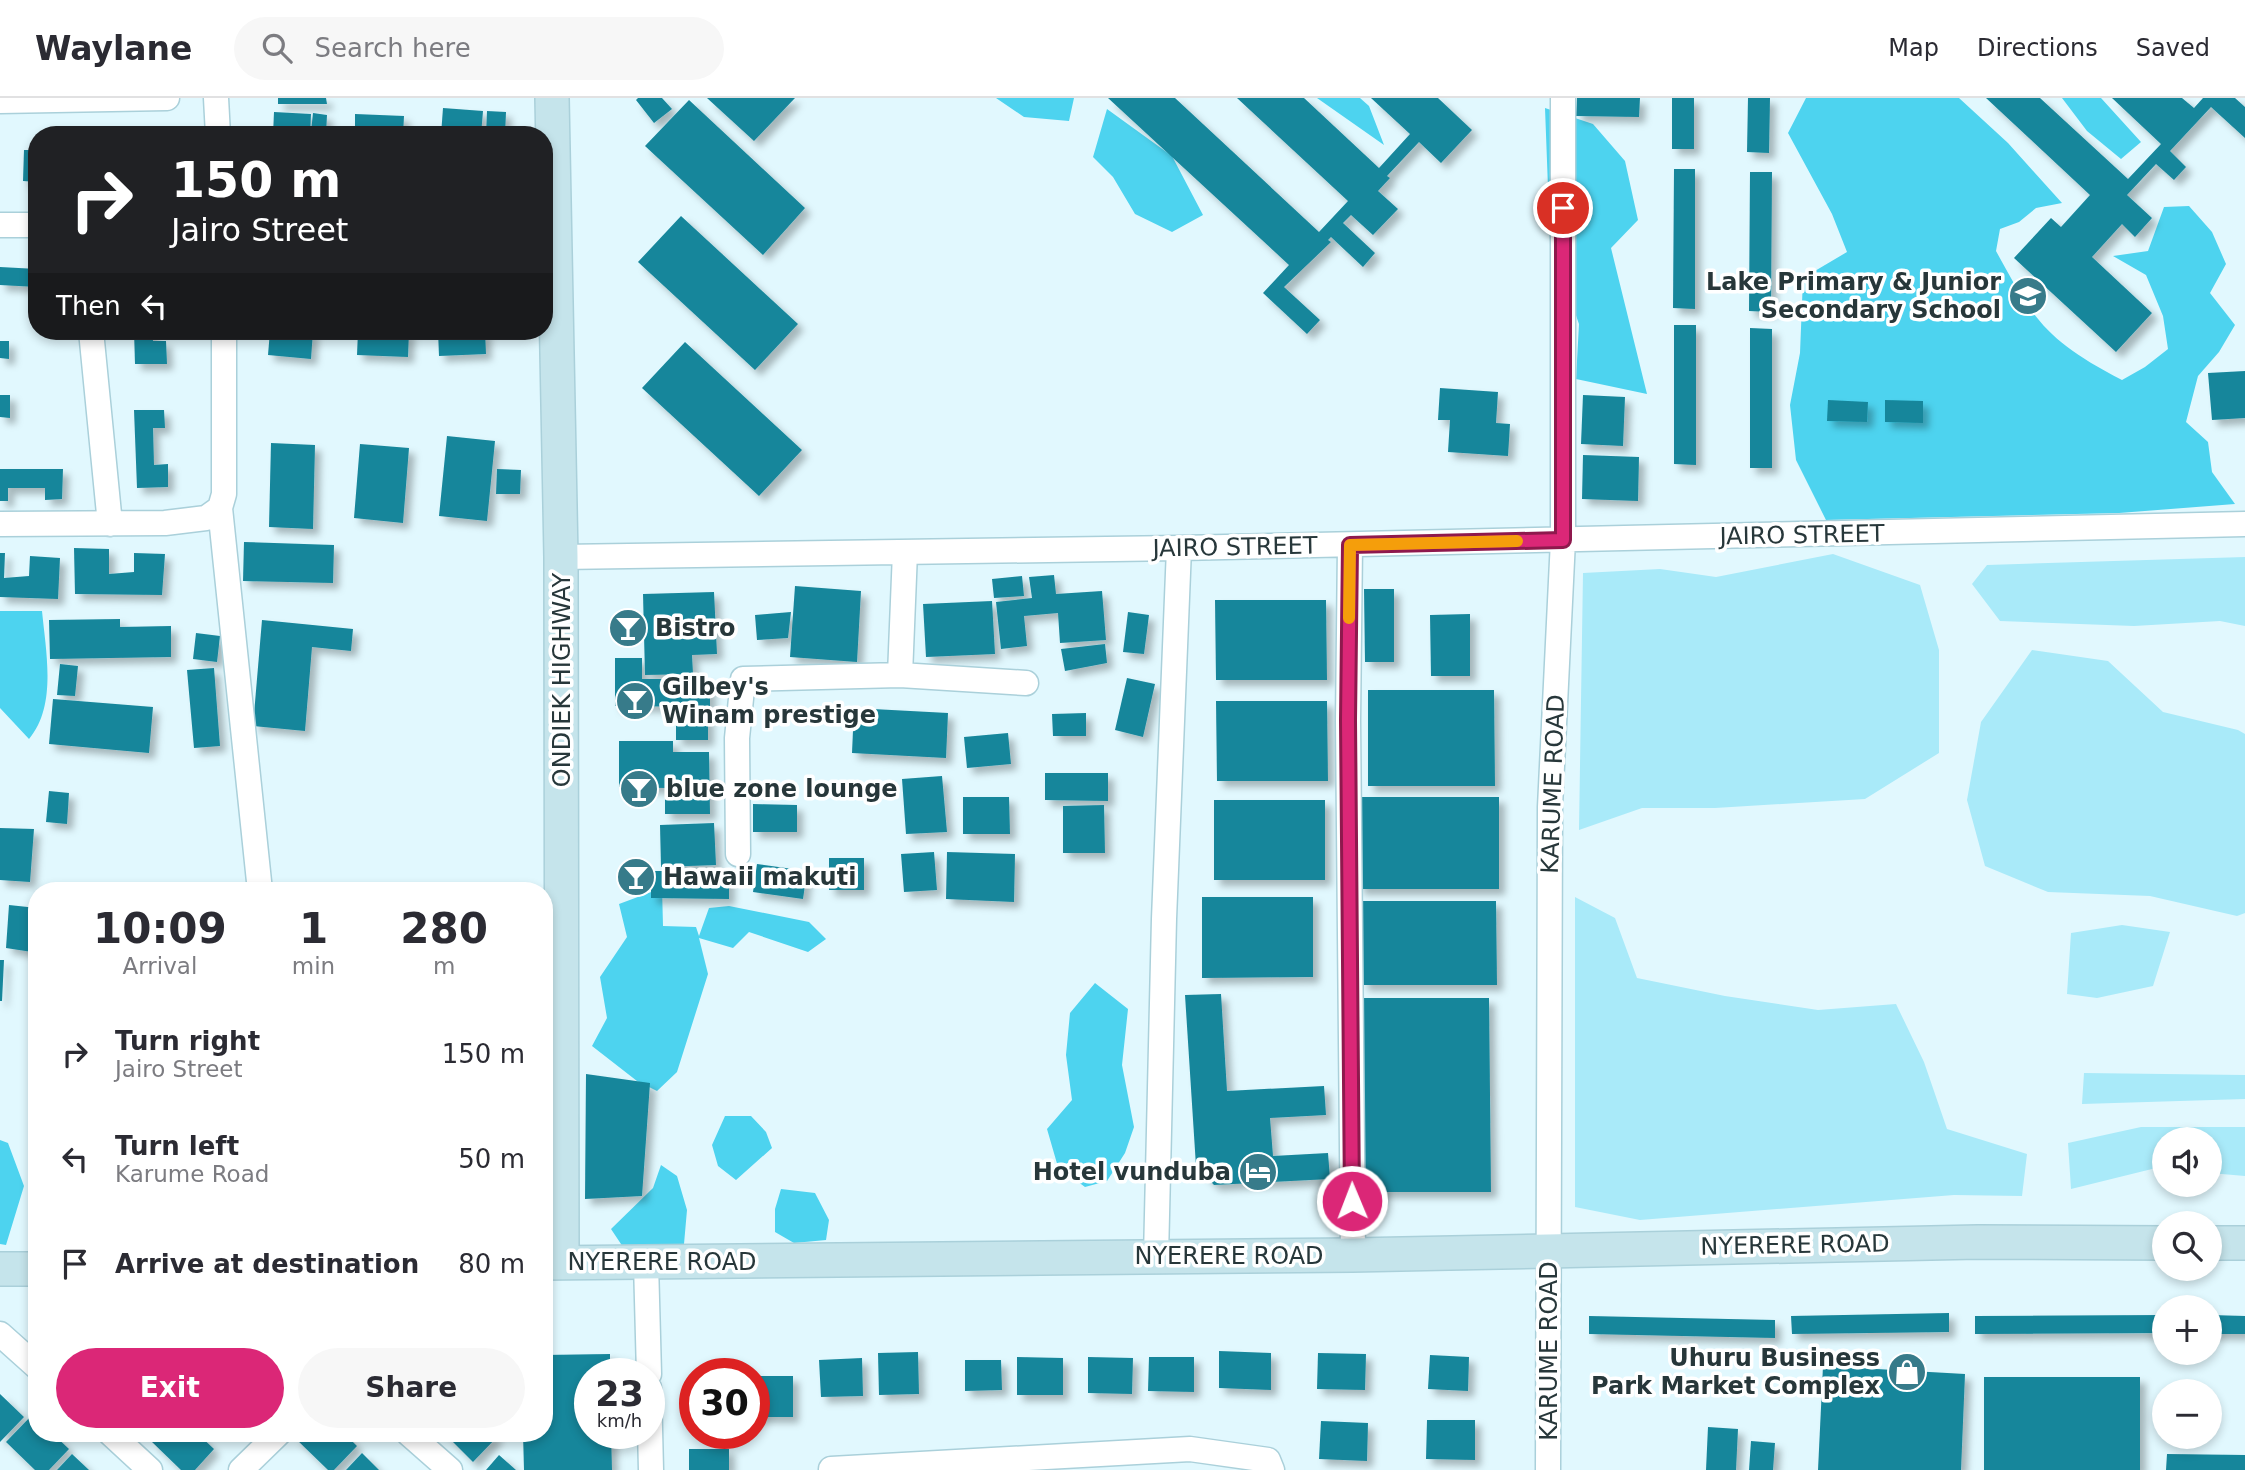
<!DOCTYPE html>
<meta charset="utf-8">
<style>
body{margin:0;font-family:"DejaVu Sans",sans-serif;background:#f7f7f7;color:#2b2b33;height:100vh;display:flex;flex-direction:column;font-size:26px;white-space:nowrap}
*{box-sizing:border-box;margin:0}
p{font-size:23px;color:#7c7c81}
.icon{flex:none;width:38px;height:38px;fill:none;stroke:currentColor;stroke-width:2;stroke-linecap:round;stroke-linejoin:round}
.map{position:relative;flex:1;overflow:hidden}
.side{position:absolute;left:28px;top:784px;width:525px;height:560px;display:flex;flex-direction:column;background:#fff;border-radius:28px;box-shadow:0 4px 10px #0003}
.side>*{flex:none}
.hud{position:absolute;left:28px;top:28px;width:525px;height:214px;border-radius:28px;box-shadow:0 4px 10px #0003;background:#202124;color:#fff;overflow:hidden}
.tools{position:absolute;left:2152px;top:1029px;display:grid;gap:14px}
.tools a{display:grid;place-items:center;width:70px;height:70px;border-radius:50%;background:#fff;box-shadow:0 4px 10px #0003;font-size:35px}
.speed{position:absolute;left:574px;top:1260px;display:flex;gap:14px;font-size:35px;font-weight:700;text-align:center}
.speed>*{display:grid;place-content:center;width:91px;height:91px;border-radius:50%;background:#fff;box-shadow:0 4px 10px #0003;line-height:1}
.speed small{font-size:18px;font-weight:400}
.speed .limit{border:10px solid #d22;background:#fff;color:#111}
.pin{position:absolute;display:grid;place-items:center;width:60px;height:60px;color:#fff;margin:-30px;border:4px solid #fff;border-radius:50%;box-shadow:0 2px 7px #0007}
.me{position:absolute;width:77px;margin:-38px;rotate:359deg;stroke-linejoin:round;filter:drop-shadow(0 0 5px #0008)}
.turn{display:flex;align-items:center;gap:24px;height:147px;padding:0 28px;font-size:32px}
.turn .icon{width:91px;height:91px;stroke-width:2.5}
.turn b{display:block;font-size:49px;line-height:60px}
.then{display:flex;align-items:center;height:66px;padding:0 28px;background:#0003;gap:14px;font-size:26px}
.eta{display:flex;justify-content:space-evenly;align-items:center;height:119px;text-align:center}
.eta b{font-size:42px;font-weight:700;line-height:49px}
.button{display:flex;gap:14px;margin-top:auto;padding:14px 28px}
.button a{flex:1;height:80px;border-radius:42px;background:#db2777;color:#fff;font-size:28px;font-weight:700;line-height:80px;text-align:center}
.button a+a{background:#f7f7f7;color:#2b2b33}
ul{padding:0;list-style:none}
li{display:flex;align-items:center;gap:21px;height:105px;padding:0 28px}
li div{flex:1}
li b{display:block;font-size:26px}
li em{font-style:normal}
header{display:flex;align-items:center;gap:42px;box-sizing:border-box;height:98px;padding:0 35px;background:#fff;border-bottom:2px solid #e1e1e2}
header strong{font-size:33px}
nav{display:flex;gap:38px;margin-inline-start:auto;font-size:24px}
.search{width:490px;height:63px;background:#f7f7f7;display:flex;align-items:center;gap:18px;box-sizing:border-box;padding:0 24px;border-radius:38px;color:#7c7c81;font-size:26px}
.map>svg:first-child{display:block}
.green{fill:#a9eaf9}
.forest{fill:#4dd3ef}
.building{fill:#15869b;filter:url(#shadow)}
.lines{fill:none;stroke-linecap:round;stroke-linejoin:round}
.street-casing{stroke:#aad0da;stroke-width:27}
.secondary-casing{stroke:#aad0da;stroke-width:36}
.street{stroke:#fff;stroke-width:24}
.secondary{stroke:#c5e4eb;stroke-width:33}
.route-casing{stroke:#8e194d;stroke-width:18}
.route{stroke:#db2777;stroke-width:12}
.slow{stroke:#f59e0b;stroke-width:12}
.labels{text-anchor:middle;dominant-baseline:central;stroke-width:7;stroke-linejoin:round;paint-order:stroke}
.poi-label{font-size:24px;font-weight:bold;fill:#27373a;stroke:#fff;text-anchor:start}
.street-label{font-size:24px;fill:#27373a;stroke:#fff}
</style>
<header>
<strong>Waylane</strong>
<div class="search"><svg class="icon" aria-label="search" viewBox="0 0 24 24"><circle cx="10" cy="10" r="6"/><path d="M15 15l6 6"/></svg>Search here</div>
<nav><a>Map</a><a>Directions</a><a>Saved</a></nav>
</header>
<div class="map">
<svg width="2245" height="1372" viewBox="0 0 2245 1372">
<defs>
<filter id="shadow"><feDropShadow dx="6" dy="6" stdDeviation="3.5" flood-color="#0004"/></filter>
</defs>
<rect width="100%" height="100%" fill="#e1f8fe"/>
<path class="green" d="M1833,456L1920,487L1939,552V655L1865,701L1715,710H1642L1579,732L1583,475L1660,471L1716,479Z
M2245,459V528L2220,523L2134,528L2000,523L1972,486L1987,467Z
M2032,552L2108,563L2163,614L2238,632L2245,636V815L2237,818L2150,798L2048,794L1985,768L1967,702L1981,624Z
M1575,799L1615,820L1637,880L1725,898L1818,912L1896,906L1924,964L1947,1031L2027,1056L2022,1098L1954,1097L1640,1122L1575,1109Z
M2122,827L2170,834L2153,888L2097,900L2067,896L2071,835Z
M2084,975L2245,977V1001L2082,1006Z
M2141,1029H2245V1078L2210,1075V1041H2165V1071L2156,1070L2071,1091L2068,1045Z"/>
<path class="forest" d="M996,0H1074L1069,23L1024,19Z
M1317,0H1360L1369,8L1384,47Z
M1806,0H1959L2008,45L2062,105L2036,110L2019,124L2000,131L1996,153C2035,225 2048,243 2122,282L2145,269L2168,251L2163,218L2146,177L2113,158L2148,153L2164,109L2189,108L2212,134L2226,166L2210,195L2235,227L2219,254L2198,278L2186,324L2208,344L2212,374L2235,406L2119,415L1826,422L1796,362L1790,307L1800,255L1803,180L1847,154L1832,116L1788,35Z
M2062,0H2101L2141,44L2121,61L2087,33Z
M1545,10L1593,26L1625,63L1638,122L1611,150L1647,296L1576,281L1579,226L1550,143Z
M1107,11L1172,58L1203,117L1172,134L1135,116L1113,79L1093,59Z
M0,513H42C46,554 57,608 29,641L0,610Z
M662,790L663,828L696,829L699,838L709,810L729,808L809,824L826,841L808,854L749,834L733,850L699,840L708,876L677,974L657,993L637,983L592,948L607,920L600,879L627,839L619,806Z
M1095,885L1128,911L1122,967L1134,1029L1125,1055L1107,1083L1085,1089L1058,1069L1047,1031L1072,1002L1066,957L1070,915Z
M725,1018H751L766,1034L772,1050L736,1082L718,1068L712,1047Z
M0,1042L8,1045L24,1088L6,1147L0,1146Z
M661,1067L677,1078L687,1112L684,1146L652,1155L623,1149L611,1131L653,1090Z
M781,1091L815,1095L829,1122L826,1142L794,1145L775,1134V1111Z"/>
<path class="building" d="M278,0H326L327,6H278Z
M638,0H662L672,11L654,25L636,2Z
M707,0H795L754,43Z
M1108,0H1175L1319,134L1348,103L1237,0H1304L1379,70L1410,36L1371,0H1438L1472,32L1441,65L1419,44L1387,78L1390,80L1378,93L1398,111L1373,137L1351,117L1343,125L1375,155L1363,169L1331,139L1328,142L1331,144L1284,189L1320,222L1307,236L1263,195L1289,167Z
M1577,0H1640L1639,19L1576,18Z
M1672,0H1694V51H1672Z
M1748,0H1770L1769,55L1747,54Z
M1986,0H2040L2128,81L2161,46L2112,0H2182L2194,10L2203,0H2235L2245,9V40L2211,9L2170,53L2186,69L2174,82L2156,66L2127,97L2152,120L2135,139L2122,126L2092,159L2152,215L2116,254L2014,160L2051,120L2061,129L2090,97Z
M689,2L805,110L763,157L645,48Z
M443,10L483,13L481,37H441Z
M487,13L506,14L505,37H486Z
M274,14L311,16L310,37H273Z
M313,15L327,17L326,36L311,34Z
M355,16L404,18L403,37H355Z
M24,52H37V84L23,83Z
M1674,71H1695V211L1673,210Z
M1750,74H1772L1771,214L1749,213Z
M681,118L798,226L755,272L638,164Z
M0,169L37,171V189L0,187Z
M1674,227H1696V367L1674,366Z
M1750,230L1772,231V370H1750Z
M134,233H152L153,243H166L167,266H135Z
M270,233H313L311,261L268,257Z
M358,233H409L408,259L357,257Z
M438,233H485L486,256L439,258Z
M0,243H9V261L0,260Z
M685,244L802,352L759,398L642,290Z
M2245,273V320L2212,322L2208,275Z
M1440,290L1498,294L1496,325L1510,326L1508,358L1448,354L1450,322H1438Z
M0,297H10V320L0,319Z
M1583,297L1625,299L1623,348L1581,346Z
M1828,302L1868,304L1867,324L1827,323Z
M1885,302L1923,303V325L1885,324Z
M134,312H164L165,330H153L154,367L168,366V389L137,390Z
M447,338L495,343L487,423L439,418Z
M271,345L315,347L313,431L269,429Z
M360,346L409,350L403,425L354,420Z
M1583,357L1639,359L1638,403L1582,401Z
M0,371H63L62,401L45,402V390H8V403H0Z
M497,371L521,372L520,396H496Z
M244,444L334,447L333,485L243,483Z
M74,450L109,451V476L134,474V455L165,456L162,497L75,496Z
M0,455H5L4,480L29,478L30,458L60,460L58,501L0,499Z
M1054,477L1056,496L1102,493L1106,542L1060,545L1058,515L1024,518L1027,548L1001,551L996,504L1032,500L1029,479Z
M1022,478L1024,498L994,500L992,481Z
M795,488L861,493L857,564L790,559Z
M1364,491H1394V564H1365Z
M714,494L717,556L692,557L693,576L645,577L643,496Z
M1215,502H1326L1327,582H1216Z
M992,503L995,556L926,559L923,506Z
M791,514L788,540L757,542L755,517Z
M1128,514L1149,517L1144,556L1123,554Z
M1470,516V578H1431L1430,517Z
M120,521V529L171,528V559L50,561L49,522Z
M262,522L353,531L351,553L312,549L305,633L253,628Z
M196,535L220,538L217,564L193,561Z
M1105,546L1107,565L1065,573L1061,551Z
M615,560H642V581H710V609L615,608Z
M60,566L78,568L75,598L57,597Z
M214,570L220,648L194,650L187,572Z
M1127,580L1155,586L1143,639L1115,632Z
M1368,592H1494L1495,688H1368Z
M53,601L153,609L149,655L49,646Z
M1216,603H1327L1328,683H1217Z
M854,610L948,615L946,660L852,655Z
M676,615L708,616V642H676Z
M1086,615V638H1053L1052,616Z
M1008,635L1011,666L967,670L964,639Z
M619,643H673V654H709L710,716H665V690L619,689Z
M1045,675H1108V703L1045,702Z
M942,678L947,734L906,736L902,681Z
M49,693L69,695L67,726L46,724Z
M963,699H1009L1010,736H963Z
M1357,699H1499V791H1358Z
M1214,702H1325V782H1214Z
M753,706L797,707V734H753Z
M1104,707L1105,755H1063V708Z
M714,725L716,767L661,769L660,727Z
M0,730L34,731L30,784L0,782Z
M934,754L937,792L904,794L901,756Z
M947,754L1015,756L1014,804L946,801Z
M829,760H864V792H829Z
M757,766L807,773L803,801L753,794Z
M651,773H729V801L651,800Z
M152,786V793H53V789Z
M1202,799H1313V879L1202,880Z
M1361,803H1496L1497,887H1362Z
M9,807L37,810L32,854L6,850Z
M0,862H4L2,903H0Z
M1221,896L1227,993L1324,988L1326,1017L1270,1020L1273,1058L1328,1055L1330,1081L1214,1087L1196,1068L1185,897Z
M1358,900H1489L1491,1094H1360Z
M586,976L650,985L642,1098L585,1101Z
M1949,1215V1234L1792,1236L1791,1218Z
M2165,1217V1235L1975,1236V1218Z
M2210,1217L2245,1218V1236H2210Z
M1589,1218L1775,1222V1240L1589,1236Z
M1219,1253L1271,1255V1292L1219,1290Z
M918,1254L919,1296L879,1297L878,1255Z
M1318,1255L1366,1256L1365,1292L1317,1291Z
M610,1256V1276H590V1335H611L612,1372H524L523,1335H544V1257Z
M1430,1257L1469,1259L1468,1293L1428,1291Z
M1017,1259L1063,1260V1297H1017Z
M1088,1259L1133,1260L1132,1296L1088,1295Z
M1149,1259H1194V1294L1148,1293Z
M862,1260L863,1298L821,1299L819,1262Z
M965,1262H1001L1002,1292L965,1293Z
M1823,1268L1965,1276L1961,1372H1818Z
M754,1278H793V1319H754Z
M1984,1279H2140V1372H1984Z
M0,1296L24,1319L0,1344Z
M32,1317L37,1321V1335H52L69,1351L49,1372H35L6,1344Z
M1427,1322H1475V1362L1426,1361Z
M1321,1323L1368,1325L1367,1363L1319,1361Z
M1708,1329L1738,1331L1736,1372H1706Z
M160,1335H197L214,1351L195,1372H181L152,1344Z
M299,1335H344L357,1348L334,1372H328L295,1340Z
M444,1335H494L497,1339L473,1364Z
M1751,1343L1775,1345L1773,1372H1749Z
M689,1351H729V1372H689Z
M362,1355L379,1372H346Z
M72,1356L89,1372H57Z
M2167,1356L2245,1357V1372H2166Z
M499,1357L516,1372H486Z"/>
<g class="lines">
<defs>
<path id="street" d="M216,0L218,37
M0,3L167,0
M0,127H37
M91,233L110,426
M220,410L260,793
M0,426L165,425L206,420L220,410L224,396V233
M1350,447L1348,622L1353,1157
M561,459L1179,450L2245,426
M900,577L905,454
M738,756L737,640L743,581L900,577L1026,585
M1156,1159L1164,821L1179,450
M646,1165L649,1276
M0,1236L37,1269
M649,1290L651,1372
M110,1335L150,1372
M408,1335L450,1372
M831,1371L1190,1351L1268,1362L1272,1372
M241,1372L279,1335
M1548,1372L1550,709L1563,442V0"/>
<path id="secondary" d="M552,0L561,459L562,1164
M2210,1145H2245
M544,1165L1353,1157L1978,1144L2165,1145
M0,1171H37"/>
</defs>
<use href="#street" class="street-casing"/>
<use href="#secondary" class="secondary-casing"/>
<use href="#street" class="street"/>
<use href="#secondary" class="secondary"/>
</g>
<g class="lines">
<defs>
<path id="route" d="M1352,1103L1348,622L1350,447L1563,442V110"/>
</defs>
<use href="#route" class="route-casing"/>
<use href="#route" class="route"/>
<path class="slow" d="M1349,520L1350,447L1517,443"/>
</g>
<defs>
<symbol id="school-disc" viewBox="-11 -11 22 22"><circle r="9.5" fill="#377b8a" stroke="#fff"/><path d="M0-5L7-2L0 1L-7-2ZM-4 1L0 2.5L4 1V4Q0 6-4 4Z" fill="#fff"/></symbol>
<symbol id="bar-disc" viewBox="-11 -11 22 22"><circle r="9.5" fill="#377b8a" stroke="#fff"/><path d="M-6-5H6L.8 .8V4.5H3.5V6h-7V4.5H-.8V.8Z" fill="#fff"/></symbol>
<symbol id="hotel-disc" viewBox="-11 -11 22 22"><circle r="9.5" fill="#377b8a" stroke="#fff"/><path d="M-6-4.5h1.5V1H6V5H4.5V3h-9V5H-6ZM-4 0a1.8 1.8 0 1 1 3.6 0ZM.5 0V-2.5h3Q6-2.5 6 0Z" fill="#fff"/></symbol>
<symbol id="shop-disc" viewBox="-11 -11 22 22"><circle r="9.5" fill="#377b8a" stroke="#fff"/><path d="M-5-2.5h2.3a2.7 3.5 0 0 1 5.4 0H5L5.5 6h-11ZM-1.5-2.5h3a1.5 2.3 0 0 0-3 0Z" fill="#fff"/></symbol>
</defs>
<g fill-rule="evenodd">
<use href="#school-disc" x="2006" y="176" width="44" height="44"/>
<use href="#bar-disc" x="606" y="508" width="44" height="44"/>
<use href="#bar-disc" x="613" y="581" width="44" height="44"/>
<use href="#bar-disc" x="617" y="669" width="44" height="44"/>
<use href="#bar-disc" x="614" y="757" width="44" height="44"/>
<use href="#hotel-disc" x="1236" y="1052" width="44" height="44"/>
<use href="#shop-disc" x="1885" y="1252" width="44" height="44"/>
</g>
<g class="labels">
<g class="poi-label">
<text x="2001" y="184" text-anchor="end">Lake Primary &amp; Junior<tspan x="2001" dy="28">Secondary School</tspan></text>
<text x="655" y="530">Bistro</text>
<text x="662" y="589">Gilbey's<tspan x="662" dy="28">Winam prestige</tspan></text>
<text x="666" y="691">blue zone lounge</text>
<text x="663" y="779">Hawaii makuti</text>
<text x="1231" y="1074" text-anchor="end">Hotel vunduba</text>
<text x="1880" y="1260" text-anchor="end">Uhuru Business<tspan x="1880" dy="28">Park Market Complex</tspan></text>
</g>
<g class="street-label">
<text transform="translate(1802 437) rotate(-1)">JAIRO STREET</text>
<text transform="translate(1235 449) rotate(-1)">JAIRO STREET</text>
<text transform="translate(562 582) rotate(-90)">ONDIEK HIGHWAY</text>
<text transform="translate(1553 686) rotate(-88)">KARUME ROAD</text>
<text transform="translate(1795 1147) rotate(-1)">NYERERE ROAD</text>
<text x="1229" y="1158">NYERERE ROAD</text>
<text x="662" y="1164">NYERERE ROAD</text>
<text transform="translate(1549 1253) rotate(-90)">KARUME ROAD</text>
</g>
</g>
</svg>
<div class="tools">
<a><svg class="icon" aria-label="sound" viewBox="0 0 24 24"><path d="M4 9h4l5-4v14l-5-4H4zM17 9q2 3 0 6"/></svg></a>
<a><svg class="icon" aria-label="search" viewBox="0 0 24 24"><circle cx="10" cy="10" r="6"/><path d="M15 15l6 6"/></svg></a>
<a>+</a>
<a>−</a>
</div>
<div class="speed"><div>23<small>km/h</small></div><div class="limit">30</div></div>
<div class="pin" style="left:1563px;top:110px;background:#d93025"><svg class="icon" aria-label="arrive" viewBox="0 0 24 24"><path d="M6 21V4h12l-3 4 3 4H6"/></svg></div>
<svg class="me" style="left:1352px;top:1103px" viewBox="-20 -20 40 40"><circle r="17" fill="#db2777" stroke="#fff" stroke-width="3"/><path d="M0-11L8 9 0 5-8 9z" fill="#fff"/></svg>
<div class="hud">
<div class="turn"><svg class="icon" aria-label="right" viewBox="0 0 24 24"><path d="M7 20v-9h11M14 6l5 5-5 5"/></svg><div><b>150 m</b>Jairo Street</div></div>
<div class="then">Then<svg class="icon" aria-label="left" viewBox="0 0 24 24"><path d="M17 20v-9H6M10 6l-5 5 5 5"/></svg></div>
</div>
<section class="side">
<div class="eta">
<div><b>10:09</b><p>Arrival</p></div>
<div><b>1</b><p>min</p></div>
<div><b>280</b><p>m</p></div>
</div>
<ul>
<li><svg class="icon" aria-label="right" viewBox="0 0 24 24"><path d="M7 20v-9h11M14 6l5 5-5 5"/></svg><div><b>Turn right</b><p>Jairo Street</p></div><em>150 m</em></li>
<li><svg class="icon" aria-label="left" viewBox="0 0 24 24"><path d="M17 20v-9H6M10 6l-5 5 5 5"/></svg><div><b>Turn left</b><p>Karume Road</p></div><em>50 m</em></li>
<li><svg class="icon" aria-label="arrive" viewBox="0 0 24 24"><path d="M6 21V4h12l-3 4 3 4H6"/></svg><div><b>Arrive at destination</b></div><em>80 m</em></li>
</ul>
<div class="button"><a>Exit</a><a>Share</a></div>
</section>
</div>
